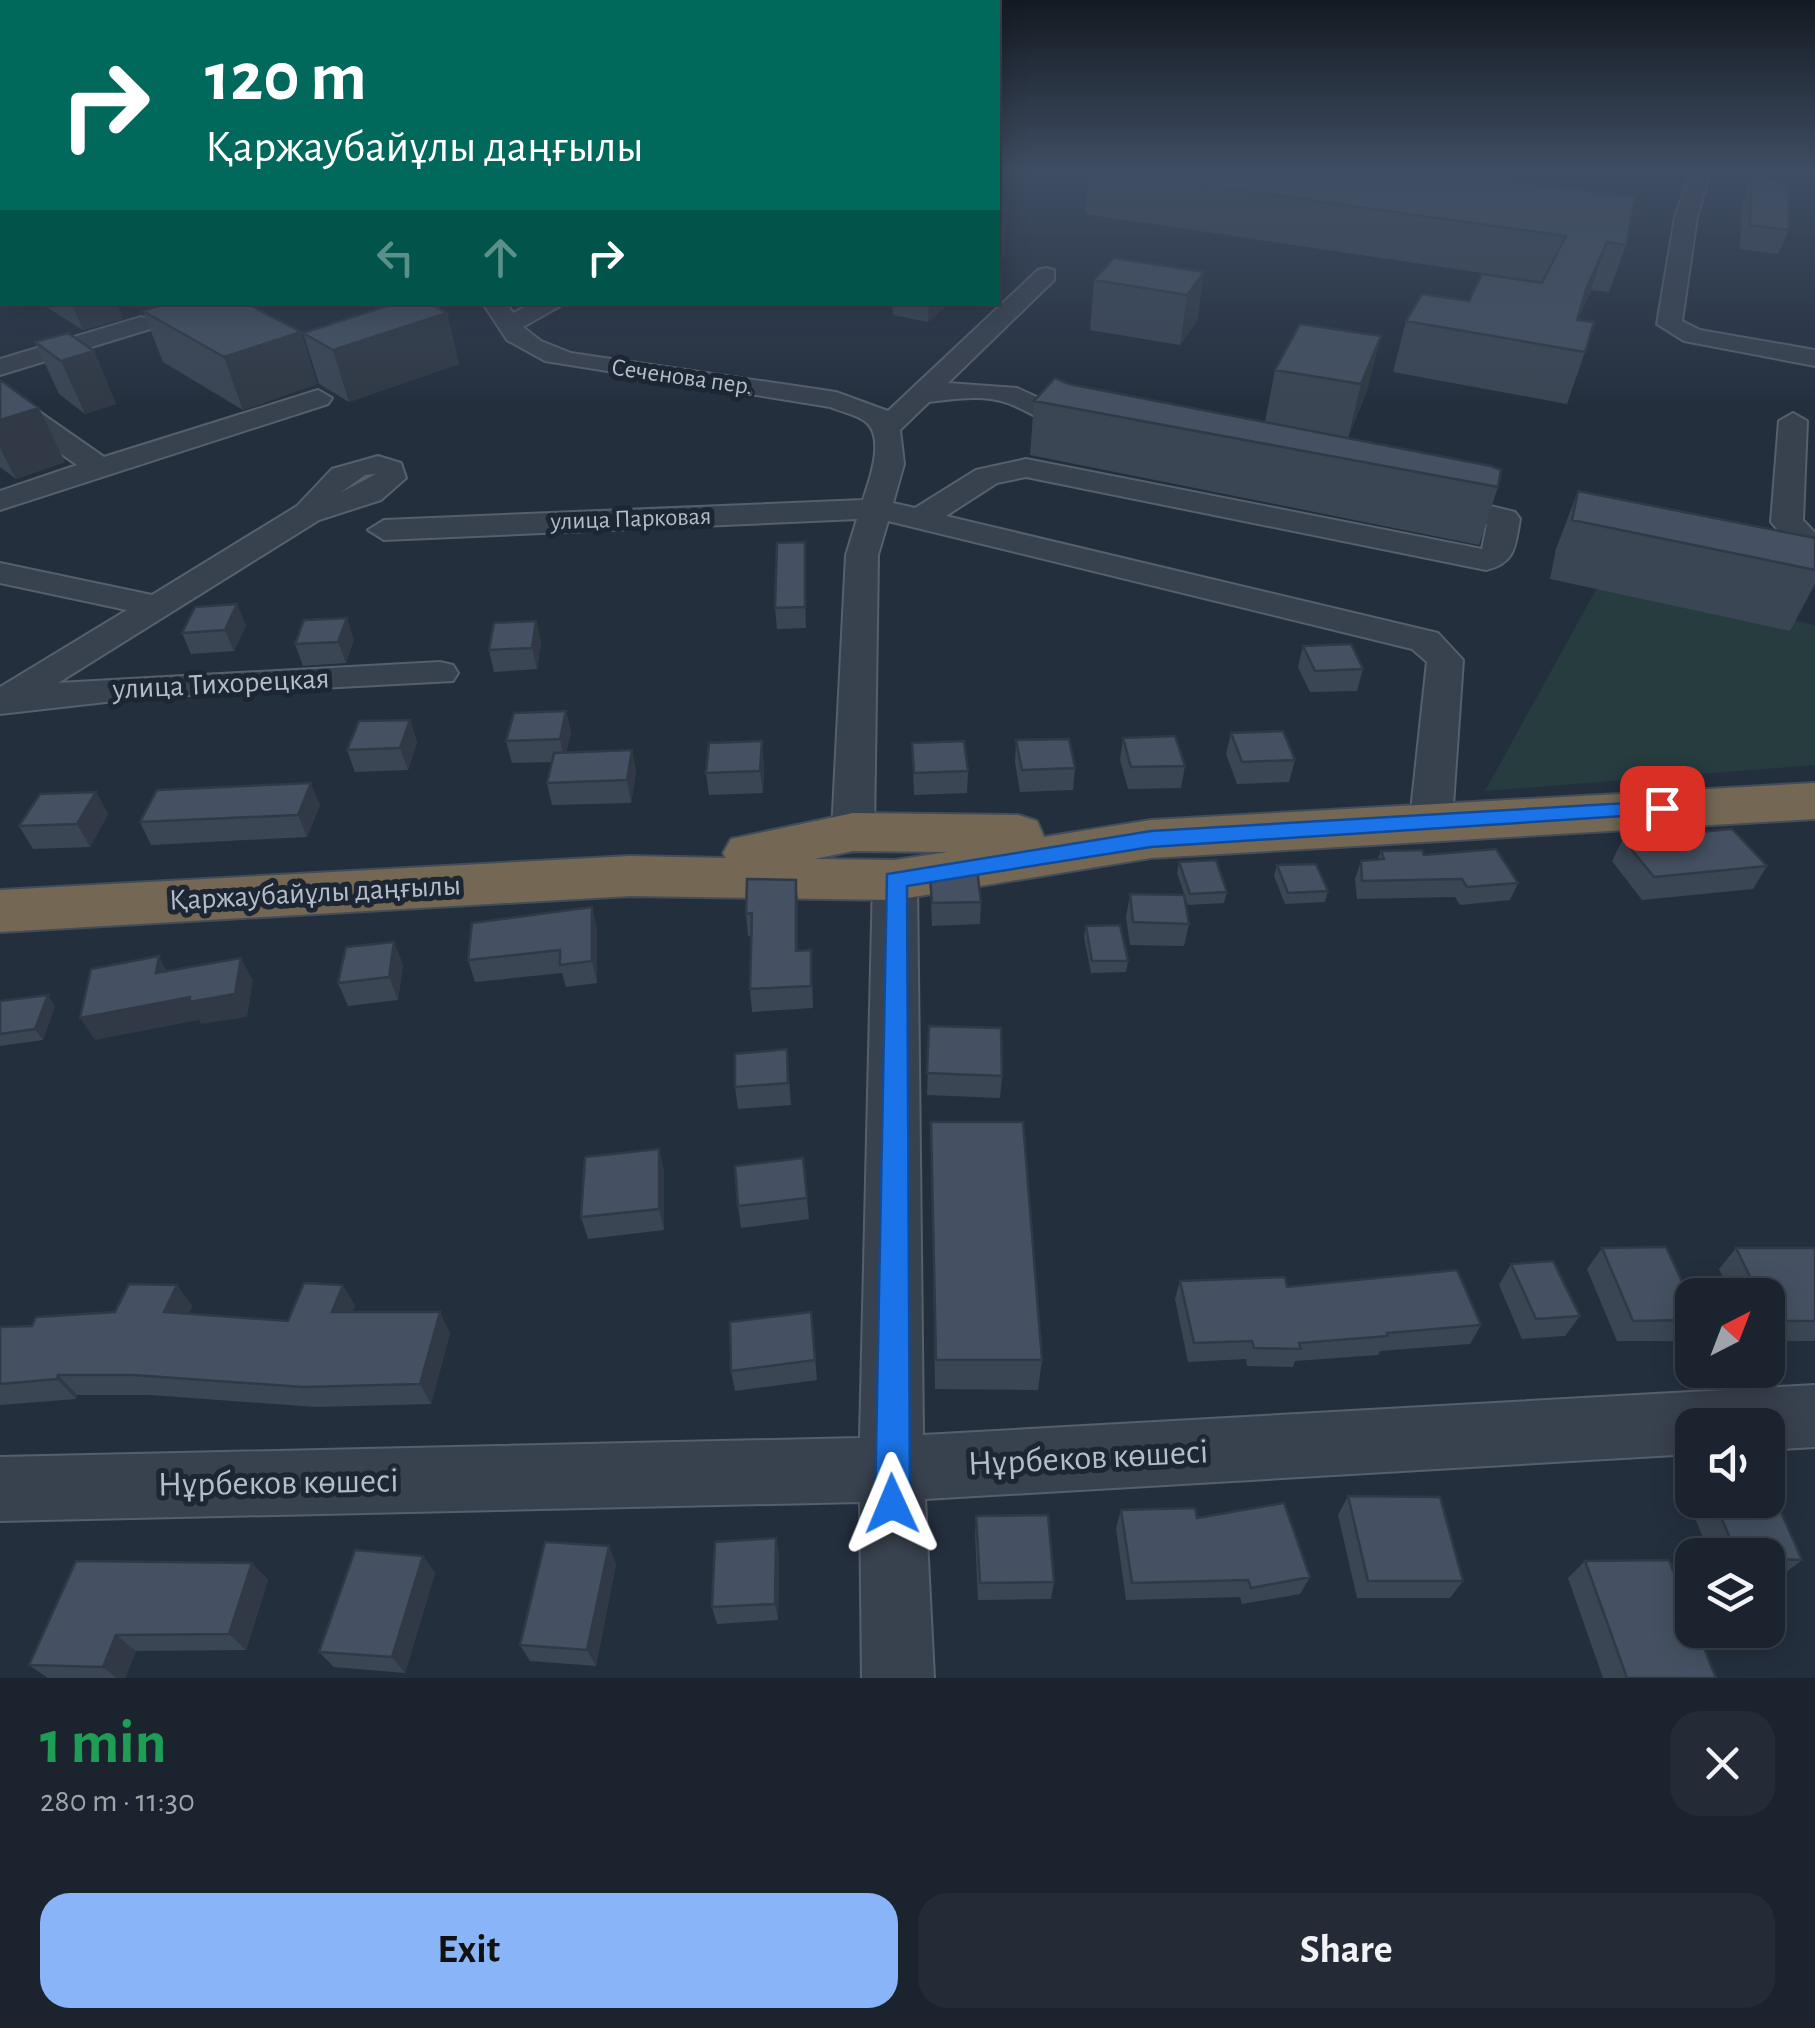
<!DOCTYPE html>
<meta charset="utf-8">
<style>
body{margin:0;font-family:"Alegreya Sans",sans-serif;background:#242b36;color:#f1f3f6;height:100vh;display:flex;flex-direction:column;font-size:38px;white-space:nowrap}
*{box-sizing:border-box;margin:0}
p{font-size:32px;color:#a0a4aa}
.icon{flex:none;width:55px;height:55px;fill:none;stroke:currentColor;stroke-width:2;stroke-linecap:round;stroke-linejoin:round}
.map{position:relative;height:1678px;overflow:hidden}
.panel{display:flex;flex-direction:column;background:#1b232e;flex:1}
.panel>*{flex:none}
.banner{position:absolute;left:0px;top:0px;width:1000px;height:305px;box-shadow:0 5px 25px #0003,0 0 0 2px #39404a;background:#00695c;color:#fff;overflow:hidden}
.needle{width:65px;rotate:42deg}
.fabs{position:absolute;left:1675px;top:1278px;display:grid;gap:20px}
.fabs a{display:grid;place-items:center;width:110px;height:110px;border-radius:20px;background:#1b232e;box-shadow:0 5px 25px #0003,0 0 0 2px #39404a;font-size:50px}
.pin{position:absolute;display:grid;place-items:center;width:85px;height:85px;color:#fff;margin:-42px;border-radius:20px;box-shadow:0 5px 15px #0006}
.me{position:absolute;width:110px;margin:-55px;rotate:359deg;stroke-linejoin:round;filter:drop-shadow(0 0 8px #0008)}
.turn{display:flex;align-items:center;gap:35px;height:210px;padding:0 40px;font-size:45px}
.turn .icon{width:130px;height:130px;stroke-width:2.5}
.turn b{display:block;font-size:70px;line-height:85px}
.lanes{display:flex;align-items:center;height:95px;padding:0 40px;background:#0003;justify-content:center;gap:50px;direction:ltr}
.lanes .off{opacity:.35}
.round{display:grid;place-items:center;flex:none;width:105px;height:105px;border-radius:30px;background:#242b36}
.overview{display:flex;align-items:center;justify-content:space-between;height:170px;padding:0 40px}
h1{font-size:60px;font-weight:700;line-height:75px;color:#1e9e55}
.button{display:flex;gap:20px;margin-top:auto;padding:20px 40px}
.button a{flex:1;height:115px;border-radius:30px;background:#8ab4f8;color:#111;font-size:40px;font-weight:700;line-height:115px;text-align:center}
.button a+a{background:#242b36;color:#f1f3f6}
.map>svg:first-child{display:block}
.green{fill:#263c3f}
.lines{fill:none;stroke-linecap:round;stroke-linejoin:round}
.minor-casing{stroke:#565f6c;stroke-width:4}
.highway-casing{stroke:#434c59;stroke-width:4}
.minor{fill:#38414e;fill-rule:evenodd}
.highway{fill:#746855;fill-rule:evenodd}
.wall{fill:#3b4654}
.shaded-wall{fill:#303945}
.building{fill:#455162;stroke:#303945;stroke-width:2.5}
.route{fill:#1a73e8;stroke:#114b97;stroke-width:2.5}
.labels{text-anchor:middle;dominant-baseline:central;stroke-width:10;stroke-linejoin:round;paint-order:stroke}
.far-street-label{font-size:25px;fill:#b4bcc9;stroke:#1d2633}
.street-label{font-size:30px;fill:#b4bcc9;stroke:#1d2633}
.near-street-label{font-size:35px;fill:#b4bcc9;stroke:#1d2633}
</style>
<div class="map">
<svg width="1815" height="1678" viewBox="0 0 1815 1678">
<rect width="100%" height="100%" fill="#242f3e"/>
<path class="green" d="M1602,579L1815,625V765L1485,791Z"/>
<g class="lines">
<defs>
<path id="minor" d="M1691,171H1711L1697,217L1682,321L1700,330L1815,350V366L1684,341L1657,324L1675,217Z
M2,231V245L0,246V232Z
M1046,268L1054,270V280L948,383L1017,388L1094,423L1098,429L1084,438C1056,431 1036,414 1010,404C985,394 955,399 929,402L900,430L904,464L893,503L915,508L976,470L1026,459L1482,549L1487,524L1422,508L1418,501L1422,494L1433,492L1515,512L1520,519C1515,546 1516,563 1486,570L1026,477L997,483L946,516L1438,633L1463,660L1452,820L1446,830L1431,834L1416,830L1410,820L1427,662L1412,649L888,521L878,555L874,832L868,842L853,846L838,842L832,832L846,555L857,519L384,540L368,530L384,520L863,500C869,482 885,439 867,423C859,415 841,412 830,407L545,361L507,340L482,302H506L513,313L535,302H567L523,327L541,341L571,353L836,392L888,411L1038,270Z
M141,317L150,319L153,324L150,329L0,375V359Z
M318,390L332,398L328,404L0,510V491L77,465L0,410V397H18L104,457Z
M1793,413L1807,421L1803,520L1815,533V562L1803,559L1771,522L1779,421Z
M378,456L401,463L406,478L381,500L319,520L58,683L440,662L453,665L458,673L453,681L150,697L0,714V687L127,610L0,583V563L152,595L297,506L332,469ZM376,474L340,493L365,475Z
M895,865L911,869L917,880L923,1435L1815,1385V1447L1768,1450V1425H1692V1454L925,1499L934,1678H862L860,1502L0,1521V1457L860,1438L873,880L879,869Z"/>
<path id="highway" d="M1815,783V819L1151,858L895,900L630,896L0,932V890L630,856L726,858L723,853L731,839L853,813L1018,815L1037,821L1044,837L1151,820ZM853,851L948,852L895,860L814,859Z"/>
</defs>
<use href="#minor" class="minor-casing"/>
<use href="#highway" class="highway-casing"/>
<use href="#minor" class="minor"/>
<use href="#highway" class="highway"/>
</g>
<path class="wall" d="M1089,171H1437L1626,245L1609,292L1591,290L1578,320L1585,352L1567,404L1393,372L1406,321L1543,282L1085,214Z
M1752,177L1789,230L1778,254L1740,249L1742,200Z
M1204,272L1197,321L1180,345L1090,330L1094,280Z
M38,302H116L123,319L83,330Z
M892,302H951L928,322L893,315Z
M143,311L301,332L317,384L243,410L163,362Z
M447,313L459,364L349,402L319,384L303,333Z
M1300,324L1368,388L1348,438L1498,487L1479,545L1030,455L1034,401L1069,384L1265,422L1275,370Z
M35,342L94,351L116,404L85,414L59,394Z
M0,380L65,462L16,479L0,467Z
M1578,491L1815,538V584L1790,631L1550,579L1556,549Z
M805,542L806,628L777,629L775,608Z
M536,621L541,642L537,669L494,672L489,650Z
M246,625L234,651L191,654L182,633Z
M354,639L346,663L303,666L295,644Z
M1303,646L1363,669L1357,691L1310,692L1298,667Z
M566,711L571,733L566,752L632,750L636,772L631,803L552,805L547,783L552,762L512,763L506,741Z
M410,720L417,742L408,770L355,772L347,750Z
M1231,733L1295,760L1289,782L1237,784L1226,754Z
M1123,738L1185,766L1181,788L1128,789L1120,760Z
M1016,740L1075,768L1073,790L1020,792L1015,762Z
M912,743L968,771L967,793L914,795Z
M764,763L763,793L709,795L706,773Z
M96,792L108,814L90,847L33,849L19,826Z
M320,805L307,837L151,845L140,822Z
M1623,839L1767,866L1753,889L1642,900L1612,861Z
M1381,851L1518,883L1510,900L1460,905L1455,897L1357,899L1355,879L1361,861L1378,859Z
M1179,862L1227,892L1224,903L1188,905L1177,873Z
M1277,865L1328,891L1325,902L1285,904L1274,876Z
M930,876L981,902L980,924L932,926Z
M796,880L798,951L811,950L813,1008L752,1012L750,989L751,936H748L746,914Z
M1130,894L1189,924L1184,946L1130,945L1126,917Z
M592,907L597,930V983L566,987L562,973L475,982L468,960Z
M1086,926L1128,961L1126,972L1091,973L1084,937Z
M403,964L398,1000L348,1006L338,983Z
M0,1001L55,1006L43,1040L0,1046Z
M929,1026L1002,1076L1000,1098L927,1095Z
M787,1049L791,1105L738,1109L735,1087Z
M931,1122L1042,1360L1038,1390L935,1389Z
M659,1149L664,1171V1230L588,1239L581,1217Z
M803,1158L809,1219L741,1228L738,1206Z
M1602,1248L1692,1303V1330L1684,1341H1617L1587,1269Z
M1736,1248H1815V1341H1768V1295H1731L1719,1269Z
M1511,1264L1580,1316L1565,1336L1522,1339L1499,1285Z
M1180,1281L1287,1287L1481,1325L1470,1344L1380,1351L1378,1355L1295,1361L1293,1367L1247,1366L1246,1359L1188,1362L1175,1299Z
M177,1285L192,1306L188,1314L288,1321L343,1285L355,1306L352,1312L450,1333L431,1404L316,1407L150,1395H77L76,1399L0,1405V1327L32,1326L115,1312Z
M811,1312L817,1380L735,1391L731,1371Z
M1692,1492V1500H1768L1802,1560L1780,1577H1768V1555H1710L1687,1498Z
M1348,1496L1463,1581L1450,1598H1357L1338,1515Z
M1121,1510L1197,1518L1310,1577L1300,1594L1242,1604L1240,1597L1126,1600L1116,1528Z
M976,1516L1054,1582L1051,1599L978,1600L975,1534Z
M776,1538L779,1556L778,1620L717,1624L712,1607Z
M423,1556L435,1573L405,1673L334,1667L319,1652Z
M1585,1561L1716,1678H1603L1568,1578Z
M252,1563L268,1580L246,1650L136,1651L125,1678H48L29,1665Z
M616,1564L596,1666L530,1661L520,1645Z"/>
<path class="shaded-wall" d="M1007,209L1005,255L998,261V217Z
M1607,242L1591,290L1569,340L1586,290Z
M1204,272L1197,321L1180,345L1187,295Z
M71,302H116L123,319L83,330Z
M929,302H951L928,322Z
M447,313L459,364L349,402L333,350Z
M301,332L317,384L243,410L224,357Z
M1381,336L1368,388L1348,438L1361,384Z
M94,351L116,404L85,414L61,361Z
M39,408L65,462L16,479L0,448V420Z
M805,542L806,562V628L805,607Z
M237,604L246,625L234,651L225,630Z
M347,618L354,639L346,663L338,642Z
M536,621L541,642L537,669L532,648Z
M566,711L571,733L564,761L560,739Z
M410,720L417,742L408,770L400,748Z
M762,741L764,763L763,793L760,771Z
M632,750L636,772L631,803L627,780Z
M311,783L320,805L307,837L298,815Z
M96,792L108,814L90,847L77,824Z
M796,880L798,902V973L796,951Z
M592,907L597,930V983L592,961Z
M394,942L403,964L398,1000L389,977Z
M159,956L171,979L156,973Z
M241,958L253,981L247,1017L201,1024L199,1020L95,1040L80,1018Z
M48,995L55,1006L43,1040L35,1029Z
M659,1149L664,1171V1230L659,1209Z
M177,1285L192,1306L180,1333L164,1312Z
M343,1285L355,1306L344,1333L332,1312Z
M440,1312L450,1333L431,1404L420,1384Z
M58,1375L77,1395L76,1399L57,1379Z
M776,1538L779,1556L778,1620L775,1604Z
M609,1546L616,1564L596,1666L587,1650Z
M423,1556L435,1573L405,1673L392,1657Z
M252,1563L268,1580L246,1650L229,1634Z
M116,1635L136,1651L125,1678H117L103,1667Z"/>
<path class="building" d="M1100,171H1437L1635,197L1626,245L1607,242L1586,290L1577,320L1594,322L1585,352L1406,321L1422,294L1469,301L1482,274L1542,283L1566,236Z
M1752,177L1788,182L1789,230L1750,225Z
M998,207L1007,209L998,217Z
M1114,258L1204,272L1187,295L1094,280Z
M171,302H244L301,332L224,357L143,311Z
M399,302H426L447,313L333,350L303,333Z
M1300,324L1381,336L1361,384L1275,370Z
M68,333L94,351L61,361L35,342Z
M1055,378L1069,384L1491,466L1501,470L1498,487L1034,401Z
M0,380L39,408L0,420Z
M1578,491L1815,538V570L1572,520Z
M805,542V607L775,608L777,543Z
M237,604L225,630L182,633L195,607Z
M347,618L338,642L295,644L304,620Z
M536,621L532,648L489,650L494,623Z
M1351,644L1363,669L1315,671L1303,646Z
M566,711L560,739L506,741L514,713Z
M410,720L400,748L347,750L359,721Z
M1283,731L1295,760L1242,762L1231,733Z
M1175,736L1185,766L1131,767L1123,738Z
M1069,739L1075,768L1022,770L1016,740Z
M762,741L760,771L706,773L709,743Z
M964,741L968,771L914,773L912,743Z
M632,750L627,780L547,783L554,753Z
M311,783L298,815L140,822L157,790Z
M96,792L77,824L19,826L40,794Z
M1732,829L1767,866L1654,877L1623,839Z
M1496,849L1518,883L1467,887L1462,879L1362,881L1361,861L1384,859L1381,851L1422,850L1424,855Z
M1216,860L1227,892L1190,894L1179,862Z
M1316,864L1328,891L1288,893L1277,865Z
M977,869L981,902L932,903L930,876Z
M747,879L796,880V951L811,950V986L750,989L752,913L746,914Z
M1130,894L1184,895L1189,924L1133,922Z
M592,907V961L560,965V950L468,960L472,923Z
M1120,925L1128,961H1092L1086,926Z
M394,942L389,977L338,983L346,947Z
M159,956L156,973L241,958L235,994L189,1002L190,997L80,1018L91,969Z
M48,995L35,1029L0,1034V1001Z
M929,1026L1001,1028L1002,1076L927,1073Z
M787,1049L788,1083L735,1087V1054Z
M931,1122H1023L1042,1360H936Z
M659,1149V1209L581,1217L585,1157Z
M803,1158L807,1198L738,1206L735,1166Z
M1666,1247L1692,1303V1320L1633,1321L1602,1248Z
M1736,1248H1815V1321H1772L1768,1311V1295H1759Z
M1553,1261L1580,1316L1536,1319L1511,1264Z
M1457,1270L1481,1325L1387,1333L1388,1336L1299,1343L1301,1349L1254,1348L1252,1341L1194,1343L1180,1281L1285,1277L1287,1287Z
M304,1283L343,1285L332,1312H440L420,1384L303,1387L133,1375H58L57,1379L0,1384V1327L32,1326L36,1317L115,1312L129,1284L177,1285L164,1312L288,1321Z
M811,1312L815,1360L731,1371L730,1322Z
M1768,1482L1802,1560L1768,1559V1555H1737L1714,1500H1768Z
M1348,1496L1440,1497L1463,1581H1368Z
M1284,1503L1310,1577L1251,1588L1248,1580L1132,1583L1121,1510L1195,1508L1197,1518Z
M1048,1515L1054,1582L980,1583L976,1516Z
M776,1538L775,1604L712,1607L715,1542Z
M545,1542L609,1546L587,1650L520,1645Z
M355,1550L423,1556L392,1657L319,1652Z
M1669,1560L1692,1619V1630H1697L1716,1678H1627L1585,1561Z
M76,1561L252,1563L229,1634L116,1635L103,1667L29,1665Z"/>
<linearGradient id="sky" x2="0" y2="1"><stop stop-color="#141a22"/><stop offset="0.42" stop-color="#3f4d63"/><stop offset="1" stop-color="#3f4d63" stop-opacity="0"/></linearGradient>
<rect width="1815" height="406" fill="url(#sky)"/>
<path class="route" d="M1662,801L1673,808L1669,813L1151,847L907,886L910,1504L905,1516L892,1521L880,1516L875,1504L887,874L1151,831Z"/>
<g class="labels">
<g class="far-street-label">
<text transform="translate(682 377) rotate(8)">Сеченова пер.</text>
<text transform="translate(631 519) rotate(-2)">улица Парковая</text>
</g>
<g class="street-label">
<text transform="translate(221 684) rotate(-3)">улица Тихорецкая</text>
<text transform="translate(315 893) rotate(-3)">Қаржаубайұлы даңғылы</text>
</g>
<g class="near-street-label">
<text transform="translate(1088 1458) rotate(-3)">Нұрбеков көшесі</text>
<text transform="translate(278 1483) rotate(-1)">Нұрбеков көшесі</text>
</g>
</g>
</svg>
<div class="fabs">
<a><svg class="needle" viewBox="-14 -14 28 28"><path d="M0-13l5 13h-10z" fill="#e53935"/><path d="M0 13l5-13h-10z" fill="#a0a4aa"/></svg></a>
<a><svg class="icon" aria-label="sound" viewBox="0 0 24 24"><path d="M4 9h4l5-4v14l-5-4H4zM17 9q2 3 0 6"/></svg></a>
<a><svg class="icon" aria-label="layers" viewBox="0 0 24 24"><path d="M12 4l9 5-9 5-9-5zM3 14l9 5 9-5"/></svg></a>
</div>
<div class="pin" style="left:1662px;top:808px;background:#d93025"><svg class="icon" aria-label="arrive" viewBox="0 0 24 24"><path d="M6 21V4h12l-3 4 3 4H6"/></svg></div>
<svg class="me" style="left:892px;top:1504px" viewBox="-20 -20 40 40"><path d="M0-17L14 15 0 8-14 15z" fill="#1a73e8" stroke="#fff" stroke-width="4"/></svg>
<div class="banner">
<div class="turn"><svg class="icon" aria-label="right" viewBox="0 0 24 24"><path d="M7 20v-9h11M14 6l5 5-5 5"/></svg><div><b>120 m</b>Қаржаубайұлы даңғылы</div></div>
<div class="lanes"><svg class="icon off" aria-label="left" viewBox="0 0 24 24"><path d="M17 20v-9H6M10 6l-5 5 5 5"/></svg><svg class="icon off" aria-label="ahead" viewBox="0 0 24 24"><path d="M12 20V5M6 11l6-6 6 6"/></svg><svg class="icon" aria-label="right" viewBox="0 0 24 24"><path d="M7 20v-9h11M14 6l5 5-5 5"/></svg></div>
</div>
</div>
<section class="panel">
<div class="overview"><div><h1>1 min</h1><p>280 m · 11:30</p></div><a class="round"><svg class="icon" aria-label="close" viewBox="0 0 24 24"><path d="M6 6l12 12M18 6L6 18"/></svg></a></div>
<div class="button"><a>Exit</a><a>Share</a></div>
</section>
